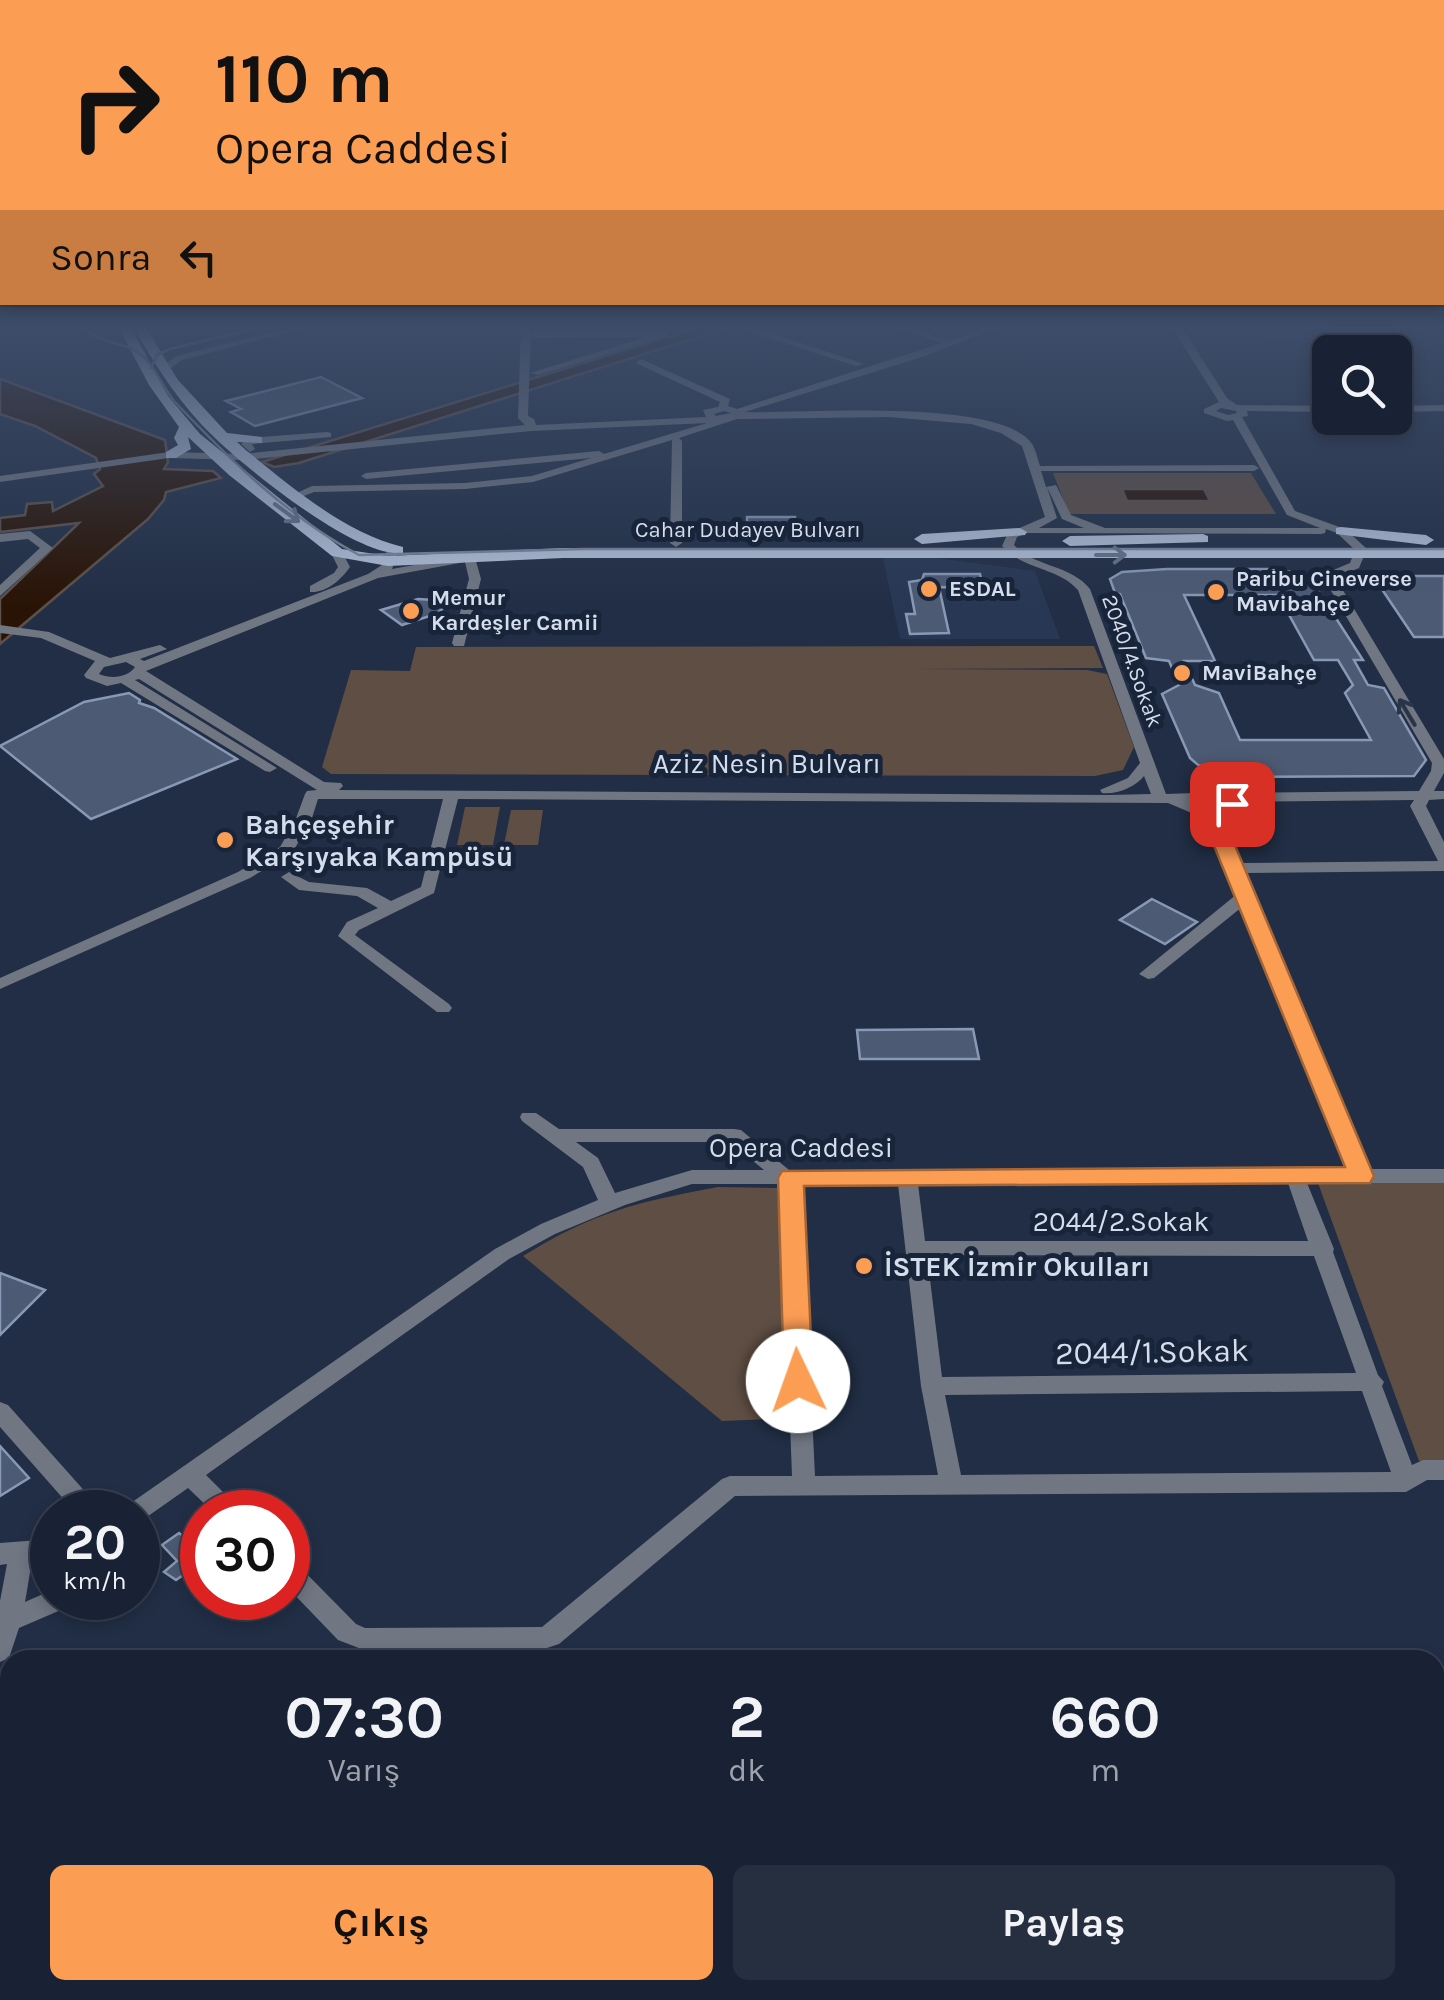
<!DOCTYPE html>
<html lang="tr">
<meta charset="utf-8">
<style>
body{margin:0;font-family:Karla,sans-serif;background:#262f40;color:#f1f3f6;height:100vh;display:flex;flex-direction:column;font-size:38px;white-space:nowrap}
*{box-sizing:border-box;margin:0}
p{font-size:32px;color:#9fa4ac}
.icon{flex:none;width:55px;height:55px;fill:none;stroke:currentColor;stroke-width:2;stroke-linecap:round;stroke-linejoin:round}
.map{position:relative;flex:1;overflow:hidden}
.panel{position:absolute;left:0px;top:1650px;width:1445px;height:350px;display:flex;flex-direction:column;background:#192234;border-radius:30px 30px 0 0;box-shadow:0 5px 15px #0003,0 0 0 2px #373f4f}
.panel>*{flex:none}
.hud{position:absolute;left:0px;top:0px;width:1445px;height:305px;box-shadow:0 5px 15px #0003,0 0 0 2px #373f4f;background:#fc9d54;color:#111;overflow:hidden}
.tools{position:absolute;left:1312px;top:335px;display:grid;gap:20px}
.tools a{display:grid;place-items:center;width:100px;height:100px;border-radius:15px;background:#192234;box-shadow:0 5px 15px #0003,0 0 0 2px #373f4f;font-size:50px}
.speed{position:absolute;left:30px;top:1490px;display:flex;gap:20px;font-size:50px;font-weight:700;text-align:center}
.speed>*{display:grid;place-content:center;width:130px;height:130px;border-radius:50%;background:#192234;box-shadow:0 5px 15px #0003,0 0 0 2px #373f4f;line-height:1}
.speed small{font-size:25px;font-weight:400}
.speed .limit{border:15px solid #d22;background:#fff;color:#111}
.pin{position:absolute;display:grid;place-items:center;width:85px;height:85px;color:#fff;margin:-42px;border-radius:20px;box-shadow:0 5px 15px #0006}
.me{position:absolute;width:110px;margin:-55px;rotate:357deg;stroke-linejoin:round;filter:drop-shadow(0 0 8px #0008)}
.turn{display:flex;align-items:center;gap:35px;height:210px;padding:0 50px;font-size:45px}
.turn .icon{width:130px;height:130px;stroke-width:2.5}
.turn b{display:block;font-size:70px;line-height:85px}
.then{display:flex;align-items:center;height:95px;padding:0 50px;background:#0003;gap:20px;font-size:38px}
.eta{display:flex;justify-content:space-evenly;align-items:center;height:170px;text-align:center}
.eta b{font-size:60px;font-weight:700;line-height:70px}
.action{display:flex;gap:20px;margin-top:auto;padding:20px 50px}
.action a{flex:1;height:115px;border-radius:15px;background:#fc9d54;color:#111;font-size:40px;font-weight:700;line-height:115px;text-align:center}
.action a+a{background:#262f40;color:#f1f3f6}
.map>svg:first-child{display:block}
.built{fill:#283854}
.green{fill:#5f4e43}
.water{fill:#291304;stroke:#5c504a;stroke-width:2.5}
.building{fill:#4c5a73;stroke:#8999b5;stroke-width:2.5;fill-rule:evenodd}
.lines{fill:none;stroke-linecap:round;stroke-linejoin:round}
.minor{fill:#707783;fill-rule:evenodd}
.major{fill:#b1bfd8;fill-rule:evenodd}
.tram{stroke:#7a8598;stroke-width:2.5}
.oneway{stroke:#647289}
.oneway2{stroke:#2a3549}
.route{fill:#fc9d54;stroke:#a46637;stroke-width:2.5}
.poi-dot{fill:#fc9d54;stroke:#18243a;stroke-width:4}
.labels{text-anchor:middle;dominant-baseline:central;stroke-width:10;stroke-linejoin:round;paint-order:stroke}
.far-street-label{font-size:22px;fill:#d4ddec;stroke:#18243a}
.far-poi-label{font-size:22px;font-weight:bold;fill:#d4ddec;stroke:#18243a;text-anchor:start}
.street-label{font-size:28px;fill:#d4ddec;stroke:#18243a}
.poi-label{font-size:28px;font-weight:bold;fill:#d4ddec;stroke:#18243a;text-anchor:start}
.near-street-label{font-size:32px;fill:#d4ddec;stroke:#18243a}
</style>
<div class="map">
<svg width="1444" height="2000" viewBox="0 0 1444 2000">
<rect width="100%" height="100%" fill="#212e45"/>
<path class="built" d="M1257,326H1405L1422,342L1268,343Z
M883,558H936L1035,571L1060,639H900Z"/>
<path class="green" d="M1053,473H1251L1276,514H1069Z
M1094,646L1103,668L914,669L1087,670L1107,674L1134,747L1123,770L1095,776L331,774L322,767L351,670L410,671L416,647Z
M465,807H500L493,845H457Z
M511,810H543L538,845H504Z
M1318,1183H1444V1461H1419Z
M718,1187L777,1188L791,1418L722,1421L523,1256C594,1212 637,1202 718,1187Z"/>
<path class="water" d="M703,326H733L299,463L274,467L262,462Z
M0,379L165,440L168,462L164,469L213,471L221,478L166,492L164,500L148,519L0,644V599L79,523L0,532V518L25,515L27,504L52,502L53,511L103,486L94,474L100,469L96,458L35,426L0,414Z
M1122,489H1204L1210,501H1127Z
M1435,1729H1444V2000H344L345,1990H1435Z"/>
<path class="building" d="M321,377L362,398L255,426L231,412L241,409L226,401Z
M747,517H795L796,531H747Z
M1167,569H1276L1308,575L1363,660H1354L1368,685L1384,688L1426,760L1414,776L1218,777L1214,770L1198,765L1190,758L1162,694L1179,685L1169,661L1146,658L1120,594L1115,593L1110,579L1122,572ZM1184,595H1278L1314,660H1338L1353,685L1345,693L1371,740H1240L1219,693L1195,685L1184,661H1215Z
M924,574H980L983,588L939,587L949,633L910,634L906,614H915L909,582L922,580Z
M1373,576H1444V637H1414Z
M418,599L434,600L446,606L436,614L402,625L381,610Z
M129,693L140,700L139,703L154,708L237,759L91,819L0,746L84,702Z
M1152,899L1197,922L1165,944L1120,920Z
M973,1029L979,1059H860L857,1030Z
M0,1273L45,1290L0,1335Z
M0,1446L29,1478L0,1496Z
M179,1533L196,1546L202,1543V1588L189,1571L176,1580L164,1572L177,1561L162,1545Z"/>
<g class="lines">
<path class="minor" d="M297,326H313L182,360L168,370L160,368L176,356Z
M521,326H531L528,416L534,419L536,425L706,417L703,410L718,407L720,402L638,364L636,362L641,359L730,399L728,406L737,409L942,343L889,326C910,326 937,341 954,339C971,336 984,326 1002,326L922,357L745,412C799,414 1001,397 1032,444C1036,450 1038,460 1040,466L1254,465L1259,468L1254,471H1041L1046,487L1056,485L1071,515L1105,528H1320L1287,515L1233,420L1227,421L1204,413V409L1219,402L1171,326H1181L1227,398L1237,405L1330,406V412L1247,411L1248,416L1242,417L1295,511L1345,529L1367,549L1359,568L1340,576L1338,582L1444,759V773L1434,791H1444V799L1429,800L1426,806L1444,842V871L1244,873L1368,1169H1444V1183H1307L1334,1249L1333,1252L1378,1375L1384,1382L1382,1386L1412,1465L1423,1460H1444V1480H1427L1406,1492L735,1496L559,1644L538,1651L364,1650L338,1640L288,1588V1561L297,1564L356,1624L365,1628L542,1627L722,1479L730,1476H792L781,1184H692L625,1205L555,1234L509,1259L206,1475L236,1505L240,1512H213L188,1488L144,1519L138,1522V1512H124L128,1505L495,1249L541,1224L598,1200L583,1167L522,1121L520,1117L522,1113H536L559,1129H734L741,1130L789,1170L1348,1169L1242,907L1154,978L1148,979L1139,974L1237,894L1214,837L1194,814L1168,803L458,799L434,893L359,930L355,935L449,1004L452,1008L449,1012H437L338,936L347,922L378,908L357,896L299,890L281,877L289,872L309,882L367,888L391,901L421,887L443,799H318L311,821L292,853L250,878L0,989V978L238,872L280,847L295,821L305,794L307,791L317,790L139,679L135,680L277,768L270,772L265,771L121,683L107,686L86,678L84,675L95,661L41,638L0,633V625L49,632L110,658L160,645L167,649L140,659L144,661L368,574L382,565L387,550L393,546L399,550L392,569L474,554L481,579L464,646H454L452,643L469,579L465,562L378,578L146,671L324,782L341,783L343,786L339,790L1109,795L1151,794L1144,776C1136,787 1116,795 1102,793L1100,790L1128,778L1140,763L1078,590C1057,567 1023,570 1002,546L1008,533L1045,517L1022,446L1001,433L971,424L889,417L737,419L679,438L682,441V543L676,547L670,543L672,440L533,482L465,489L314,492L296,499L290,496L312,486L465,483L532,476L591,458L366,479L361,476L366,473L599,451L604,454L707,423L531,431L243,460L169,458L0,482V476L169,452L243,454L525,425L518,418ZM1221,408L1236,411L1237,413L1228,415L1216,411ZM724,411L731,413L716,416L714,414ZM1047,487L1062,519L1084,528H1039L1057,518ZM1326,529L1337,533L1355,550L1350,563L1331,571L1326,582L1432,763L1431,771L1419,791L1212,793L1201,787L1196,788L1195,793L1166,794L1090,589C1070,564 1036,568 1014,545L1017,537L1027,533L1321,534L1325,533ZM126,662L135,667C127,678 111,679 99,674L104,667ZM1414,800L1410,806L1438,861L1240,863L1229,836L1221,802ZM1204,802L1210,814L1204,808L1190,803ZM576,1142H730L764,1170H692L615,1193L598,1158ZM1288,1183L1308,1241H925L918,1184ZM801,1184H898L921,1386L938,1475L815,1476ZM927,1255L1314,1256L1356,1373L942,1377ZM1362,1391L1391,1472L961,1475L945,1395Z
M744,326H750L864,364L856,366L744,330Z
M665,331L668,332V336L538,375L530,373L646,337L536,338L531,335L533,333Z
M1444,405V411L1395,412V406Z
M327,432L331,433V437L252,444L255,449L250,452L241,444L249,438Z
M30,531L53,548L0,596V585L40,548L28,539L0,542V534Z
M337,549L341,550L350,567C341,580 326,593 310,592V586L334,573L338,567L331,553Z
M0,1402L8,1405L97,1505L101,1512H75L0,1427Z
M52,1539V1559L32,1561L25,1602L52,1590V1598H73L70,1606L19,1628L9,1658L0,1662V1601L7,1564L0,1565V1543Z"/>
<path class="major" d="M118,326H130L168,396L200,434L342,549L388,556L563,548H1444V558H563L388,566L332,556L229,475L188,437L191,449L176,458H166V452L178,445L174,438L179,427L149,385Z
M133,326H145L178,380L227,433L262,437V443L237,442L247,451C293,488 345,533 403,547V553C358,559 248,470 215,438C182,407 155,366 133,326Z
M1341,527L1426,535L1434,540L1426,545L1336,534V528Z
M1020,528L1027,532L1025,535L922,544L914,539L922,534Z
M1203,534L1208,536V542L1070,546L1062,541L1070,536Z"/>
<path class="tram" d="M81,326C97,344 126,341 143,356C156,368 163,388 174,401C228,458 289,518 359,555L584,549H1444
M898,326L930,335
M151,368L157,355L170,349L266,326"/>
</g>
<defs><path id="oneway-shaft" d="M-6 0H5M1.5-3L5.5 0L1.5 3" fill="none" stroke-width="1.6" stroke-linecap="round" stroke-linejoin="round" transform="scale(2.5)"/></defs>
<g class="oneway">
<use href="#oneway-shaft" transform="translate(287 513) rotate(36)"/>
<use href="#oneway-shaft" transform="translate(1111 555)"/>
</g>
<use class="oneway2" href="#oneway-shaft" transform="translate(1407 712) rotate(-121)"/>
<linearGradient id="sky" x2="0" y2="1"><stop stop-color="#121926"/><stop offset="0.54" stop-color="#3d4c68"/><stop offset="1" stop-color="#3d4c68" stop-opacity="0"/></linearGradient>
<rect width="1444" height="606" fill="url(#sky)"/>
<path class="route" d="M1232,798L1242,804L1230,822L1231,836L1374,1176L1370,1183L804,1186L813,1381L809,1389L798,1393L788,1389L784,1381L778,1178L782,1171L1345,1167L1210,836V822L1226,799Z"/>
<g class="poi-dot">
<circle cx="929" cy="589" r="10"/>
<circle cx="1216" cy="592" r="10"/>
<circle cx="411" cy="611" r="10"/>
<circle cx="1182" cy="673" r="10"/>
<circle cx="225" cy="840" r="10"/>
<circle cx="864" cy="1266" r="10"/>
</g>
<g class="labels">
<g class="far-street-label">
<text x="748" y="530">Cahar Dudayev Bulvarı</text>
<text transform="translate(1132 661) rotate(70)">2040/4.Sokak</text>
</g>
<g class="far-poi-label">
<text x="1236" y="579">Paribu Cineverse<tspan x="1236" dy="25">Mavibahçe</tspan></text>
<text x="949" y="589">ESDAL</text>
<text x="431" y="598">Memur<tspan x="431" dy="25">Kardeşler Camii</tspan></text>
<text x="1202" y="673">MaviBahçe</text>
</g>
<g class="street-label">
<text x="767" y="763">Aziz Nesin Bulvarı</text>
<text x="801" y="1147">Opera Caddesi</text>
<text x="1121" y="1221">2044/2.Sokak</text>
</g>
<g class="poi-label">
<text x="245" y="824">Bahçeşehir<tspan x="245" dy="32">Karşıyaka Kampüsü</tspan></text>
<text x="884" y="1266">İSTEK İzmir Okulları</text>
</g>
<g class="near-street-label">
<text transform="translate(1152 1352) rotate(-1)">2044/1.Sokak</text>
</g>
</g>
</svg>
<div class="tools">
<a><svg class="icon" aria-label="search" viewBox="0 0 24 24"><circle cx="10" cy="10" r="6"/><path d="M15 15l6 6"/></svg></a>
</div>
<div class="speed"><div>20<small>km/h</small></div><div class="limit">30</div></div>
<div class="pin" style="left:1232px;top:804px;background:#d93025"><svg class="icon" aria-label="arrive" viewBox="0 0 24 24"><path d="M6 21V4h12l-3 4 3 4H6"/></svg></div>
<svg class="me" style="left:798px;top:1381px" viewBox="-20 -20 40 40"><circle r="19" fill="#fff"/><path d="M0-13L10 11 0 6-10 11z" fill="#fc9d54"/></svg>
<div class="hud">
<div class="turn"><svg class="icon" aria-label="right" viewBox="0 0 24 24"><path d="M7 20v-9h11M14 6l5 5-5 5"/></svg><div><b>110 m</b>Opera Caddesi</div></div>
<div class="then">Sonra<svg class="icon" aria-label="left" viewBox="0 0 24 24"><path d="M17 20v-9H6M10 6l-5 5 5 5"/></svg></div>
</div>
<section class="panel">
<div class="eta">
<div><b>07:30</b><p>Varış</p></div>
<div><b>2</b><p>dk</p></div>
<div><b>660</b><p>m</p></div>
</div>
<div class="action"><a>Çıkış</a><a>Paylaş</a></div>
</section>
</div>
